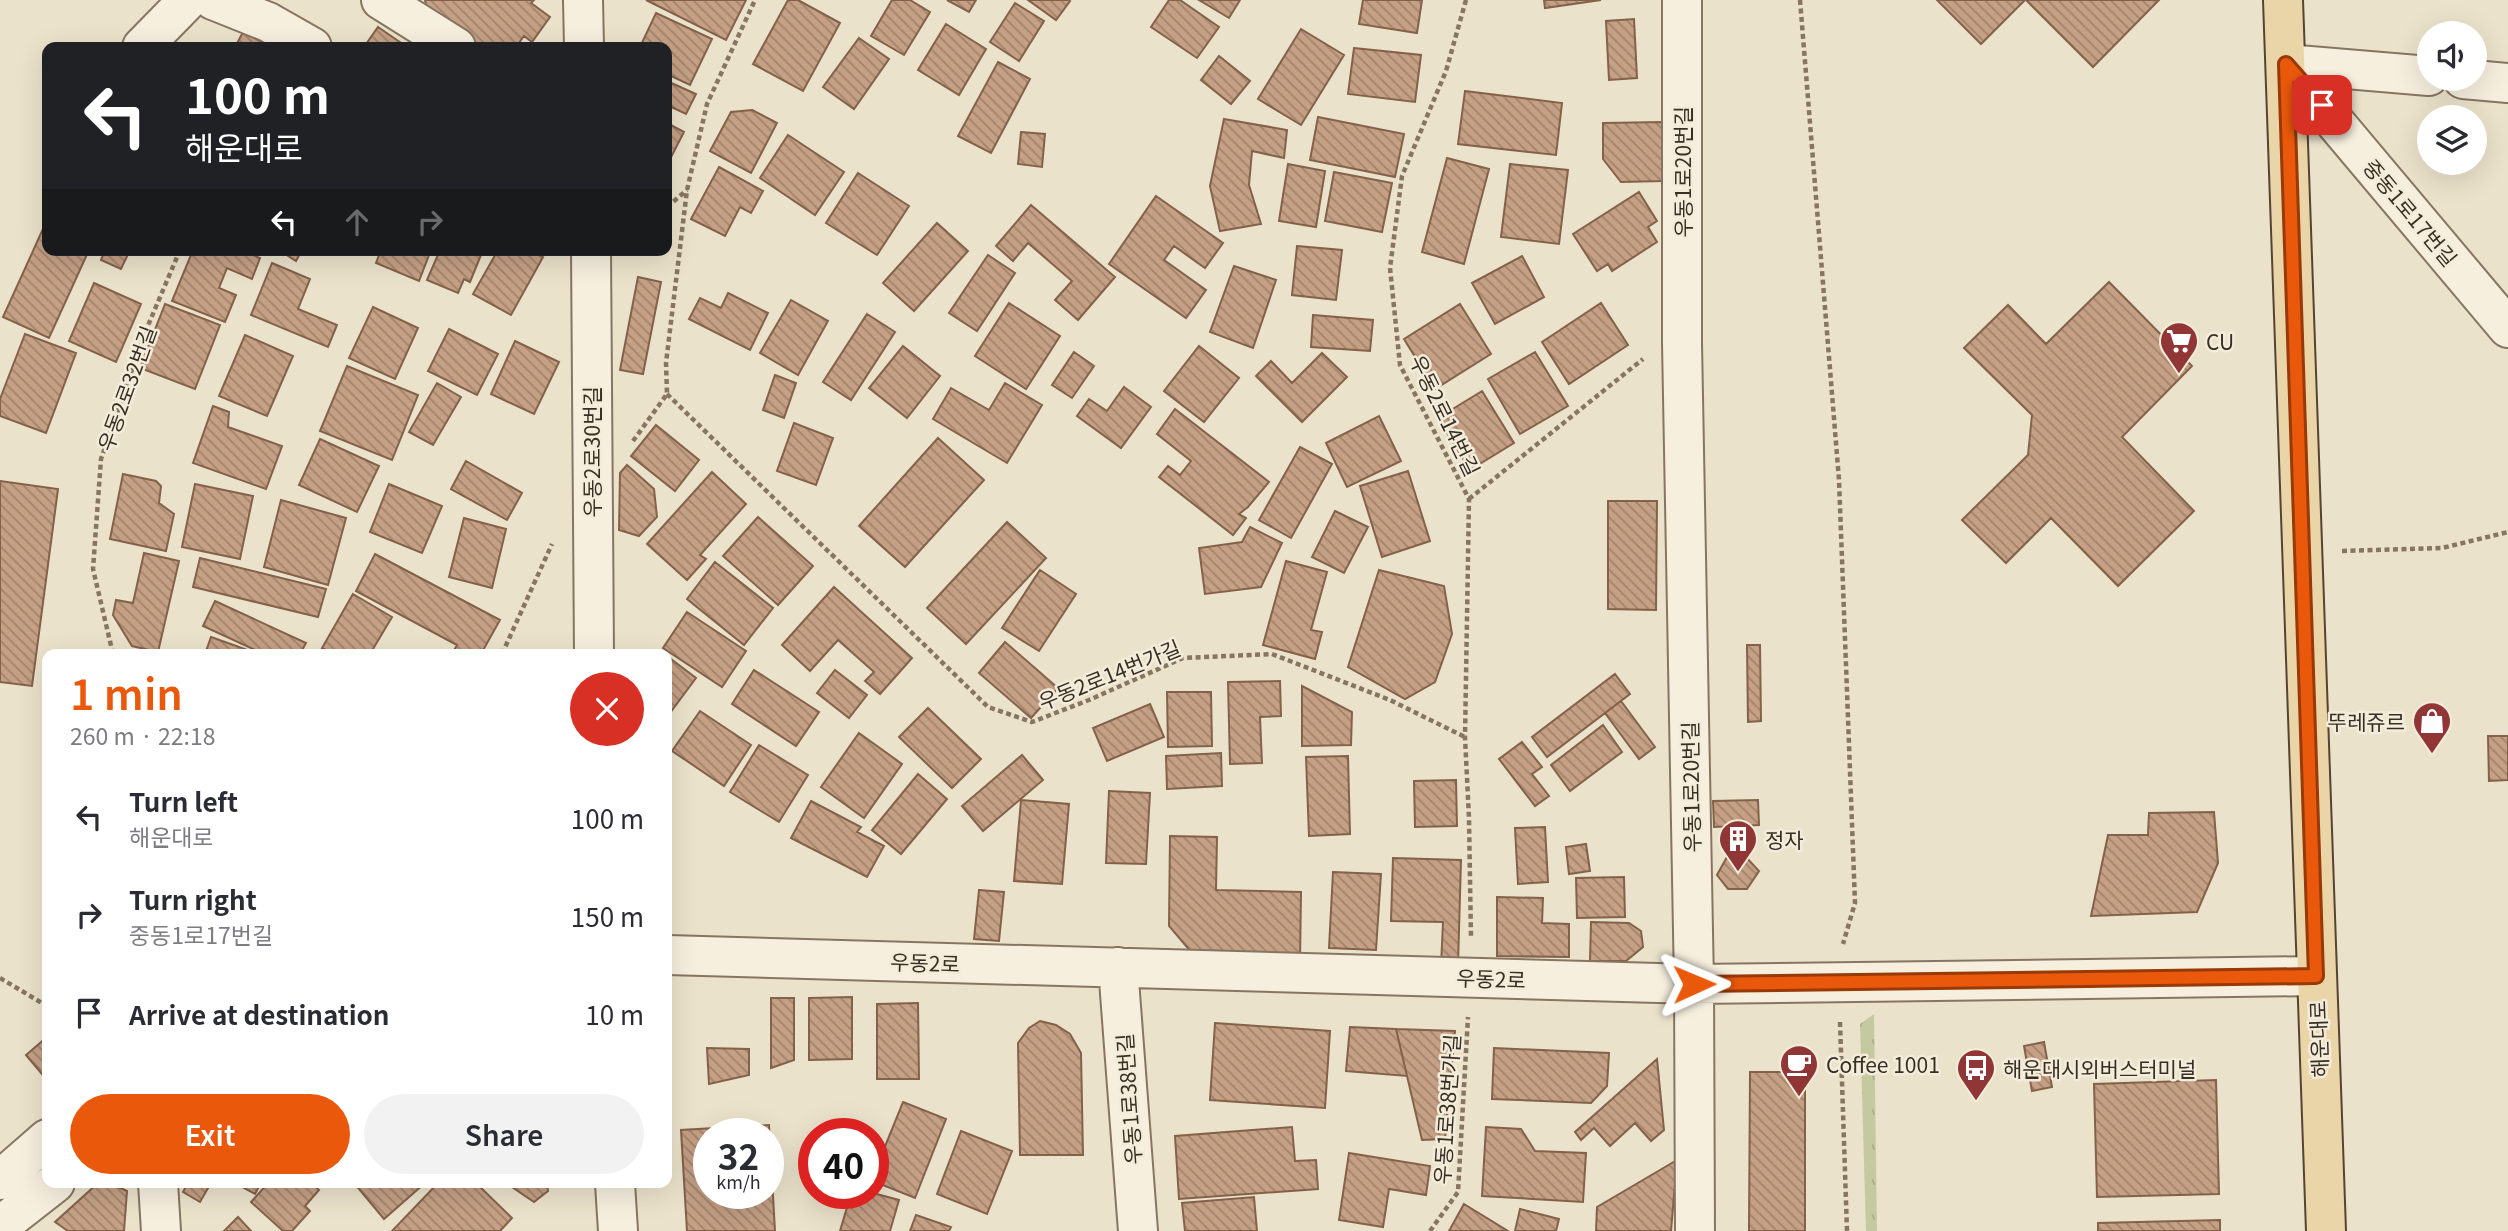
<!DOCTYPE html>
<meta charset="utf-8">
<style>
body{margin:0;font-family:Georgia,"Noto Sans KR",serif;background:#f2f2f3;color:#2b2b33;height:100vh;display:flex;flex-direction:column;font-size:26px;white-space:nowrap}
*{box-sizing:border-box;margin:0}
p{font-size:23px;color:#7c7c81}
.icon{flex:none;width:38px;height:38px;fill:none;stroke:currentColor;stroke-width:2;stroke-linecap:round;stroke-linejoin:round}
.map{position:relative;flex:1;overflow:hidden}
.details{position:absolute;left:42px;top:649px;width:630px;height:539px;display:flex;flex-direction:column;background:#fff;border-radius:14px;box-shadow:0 7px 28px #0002}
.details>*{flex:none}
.hud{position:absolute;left:42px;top:42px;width:630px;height:214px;border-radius:14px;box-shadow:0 7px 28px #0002;background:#202124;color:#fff;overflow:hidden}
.buttons{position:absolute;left:2417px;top:21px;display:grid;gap:14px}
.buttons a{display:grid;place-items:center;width:70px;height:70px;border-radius:50%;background:#fff;box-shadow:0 7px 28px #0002;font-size:35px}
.speed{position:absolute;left:693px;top:1118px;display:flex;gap:14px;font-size:35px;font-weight:700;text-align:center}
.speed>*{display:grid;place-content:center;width:91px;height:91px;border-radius:50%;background:#fff;box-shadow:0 7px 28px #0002;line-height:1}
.speed small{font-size:18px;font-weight:400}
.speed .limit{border:10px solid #d22;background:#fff;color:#111}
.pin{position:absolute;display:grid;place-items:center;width:60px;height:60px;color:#fff;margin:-30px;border-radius:14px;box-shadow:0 4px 10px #0006}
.me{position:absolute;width:77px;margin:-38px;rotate:89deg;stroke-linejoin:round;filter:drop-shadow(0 0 5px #0008)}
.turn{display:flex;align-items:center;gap:24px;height:147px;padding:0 28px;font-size:32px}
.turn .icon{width:91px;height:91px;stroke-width:2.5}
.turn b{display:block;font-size:49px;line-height:60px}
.lanes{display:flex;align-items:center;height:66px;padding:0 28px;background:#0003;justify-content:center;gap:35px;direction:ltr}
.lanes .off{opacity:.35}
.round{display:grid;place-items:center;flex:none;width:74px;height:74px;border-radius:37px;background:#f2f2f3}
.summary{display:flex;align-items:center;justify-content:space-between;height:119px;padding:0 28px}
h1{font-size:42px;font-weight:600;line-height:52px;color:#ea580c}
.action{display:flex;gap:14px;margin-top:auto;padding:14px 28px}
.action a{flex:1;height:80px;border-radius:42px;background:#ea580c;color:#fff;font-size:28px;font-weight:600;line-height:80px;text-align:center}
.action a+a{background:#f2f2f3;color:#2b2b33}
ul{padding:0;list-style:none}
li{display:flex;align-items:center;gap:21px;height:98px;padding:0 28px}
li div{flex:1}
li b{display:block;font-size:26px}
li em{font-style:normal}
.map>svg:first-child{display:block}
.grass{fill:url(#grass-tufts)}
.building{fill:url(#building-back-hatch);stroke:#846149;stroke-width:2;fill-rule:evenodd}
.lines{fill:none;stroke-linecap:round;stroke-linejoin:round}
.minor-casing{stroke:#877561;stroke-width:42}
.major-casing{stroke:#554434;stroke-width:42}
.path{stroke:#877561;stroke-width:4.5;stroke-dasharray:5 3.5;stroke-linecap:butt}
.minor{stroke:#f6efde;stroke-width:38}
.major{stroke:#ead5a8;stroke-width:38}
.route-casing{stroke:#983908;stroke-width:18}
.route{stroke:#ea580c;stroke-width:12}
.labels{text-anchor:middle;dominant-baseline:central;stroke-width:5;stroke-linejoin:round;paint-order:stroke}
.street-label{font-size:21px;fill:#392e23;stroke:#f3ecda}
.poi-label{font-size:21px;fill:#392e23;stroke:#f3ecda;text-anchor:start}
</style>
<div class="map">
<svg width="2508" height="1231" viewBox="0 0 2508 1231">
<defs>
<pattern id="grass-tufts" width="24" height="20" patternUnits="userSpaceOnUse" patternTransform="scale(1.75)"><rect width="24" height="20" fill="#c4c9a0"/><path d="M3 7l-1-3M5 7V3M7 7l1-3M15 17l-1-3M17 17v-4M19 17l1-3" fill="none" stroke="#a9ad8a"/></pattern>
<pattern id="building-back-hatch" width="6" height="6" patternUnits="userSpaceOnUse" patternTransform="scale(1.75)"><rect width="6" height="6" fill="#c5a085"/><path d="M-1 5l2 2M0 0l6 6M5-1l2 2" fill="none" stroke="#a1836c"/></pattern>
</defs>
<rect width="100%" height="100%" fill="#ebe2cb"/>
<path class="grass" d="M1874,1014L1877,1231H1866L1860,1024Z"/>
<path class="building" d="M425,0H534L531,3L550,17L532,42L524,36L516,47H468L428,14Z
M646,0H746L726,40Z
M788,0H798L840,23L803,91L753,64Z
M892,0H910L930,12L904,55L871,36Z
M947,0H976L969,12Z
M1028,0H1069L1070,1L1056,20Z
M1169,0H1180L1219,27L1197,58L1151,27Z
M1199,0H1240L1229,18Z
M1363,0H1422L1417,33L1359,24Z
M1544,0H1601L1545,8Z
M1937,0H2025L1981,44Z
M2026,0H2159L2093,67Z
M1015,3L1044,21L1019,61L990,42Z
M656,13L712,39L690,85L667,74V47H640Z
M1634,19L1637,78L1609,80L1606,21Z
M946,24L986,49L959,95L918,70Z
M378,27L407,47H364Z
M1301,29L1344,55L1301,125L1258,99Z
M243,32L271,47H235Z
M859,38L889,59L854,109L823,87Z
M1354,48L1421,55L1415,102L1348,94Z
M1219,56L1250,81L1231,104L1201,80Z
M998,62L1030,79L991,153L958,136Z
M667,81L696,94L686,114L667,105Z
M1465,91L1562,103L1556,155L1458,144Z
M752,110L777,123L751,173L710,151L731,112Z
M1318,117L1404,134L1395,177L1310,160Z
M1224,119L1287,130L1284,158L1252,151L1249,185L1261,224L1220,231L1210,186Z
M1663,122V181L1621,182L1603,159V123Z
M667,123L684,132L667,165Z
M1021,132L1045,134L1042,167L1018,164Z
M788,135L844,172L815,215L760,178Z
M1447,158L1489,169L1464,264L1422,252Z
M1288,164L1325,171L1316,227L1279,221Z
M1510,164L1568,170L1559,244L1501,237Z
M719,167L763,191L751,213L740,207L725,236L691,219Z
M1334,172L1392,183L1382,232L1325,221Z
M858,173L909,206L877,255L826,223Z
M1639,192L1657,221L1648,227L1657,242L1612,271L1608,264L1597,271L1573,234Z
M1156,196L1223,243L1205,268L1174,246L1164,260L1206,290L1186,318L1109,264Z
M1031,205L1115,277L1078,320L1055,300L1072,281L1028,243L1013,261L996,246Z
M47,220V250H89L49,338L3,317Z
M937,223L968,251L914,311L883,283Z
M1297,246L1342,250L1336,300L1292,295Z
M105,250H130L121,269L101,260Z
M193,250H241L260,258L252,279L227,268L219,288L236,295L225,322L172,301Z
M279,250H302L296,261Z
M381,250H431L419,281L376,263Z
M440,250H483L470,282L464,279L458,293L427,280Z
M498,250H531L543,257L511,315L473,294Z
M988,255L1015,273L977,331L949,313Z
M1522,256L1544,297L1495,324L1472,283Z
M272,263L310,279L298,309L337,325L328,347L251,315Z
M1234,266L1276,280L1253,348L1210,332Z
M638,277L661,282L643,374L620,370Z
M2109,282L2192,366L2122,437L2194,511L2118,586L2051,518L2006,563L1962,520L2028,455L2032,415L1964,348L2008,305L2046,344Z
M94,283L141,304L116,362L69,341Z
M728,293L768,313L750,350L689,319L700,298L721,308Z
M791,300L828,321L798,375L760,353Z
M1009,303L1060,336L1026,389L975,356Z
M1601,303L1628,345L1569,384L1542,342Z
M165,304L220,325L195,389L140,368Z
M1460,304L1491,354L1435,389L1404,339Z
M373,307L418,328L395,379L349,358Z
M867,314L895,332L851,400L823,382Z
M1313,315L1373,320L1370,351L1311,347Z
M449,329L498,354L477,395L428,371Z
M25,334L76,353L46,433L0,416V399Z
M245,335L293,356L267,416L219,396Z
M515,341L559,362L534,414L491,394Z
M903,346L940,376L907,418L869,388Z
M1199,346L1239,378L1204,422L1164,391Z
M1074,352L1094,366L1072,398L1052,385Z
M1535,352L1568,406L1520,434L1488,379Z
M1322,353L1347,377L1302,422L1256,376L1271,361L1292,383Z
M347,366L418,395L392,460L320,431Z
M775,375L796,383L784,418L763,410Z
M437,383L461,397L433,445L409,432Z
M1005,383L1042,405L1007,463L933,419L951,388L989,410Z
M1124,387L1151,407L1121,448L1077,416L1089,399L1107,411Z
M1482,391L1514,443L1470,470L1438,418Z
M213,406L229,412L228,427L282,446L266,489L193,463Z
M1175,409L1269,482L1248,507L1239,514L1246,518L1233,535L1159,477L1168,466L1180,475L1191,461L1157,434Z
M1379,416L1401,461L1347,487L1326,443Z
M794,423L833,438L816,485L777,471Z
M656,425L699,460L675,491L631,456Z
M938,438L984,480L905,567L859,526Z
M320,439L379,466L357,512L299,485Z
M1300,447L1332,464L1291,538L1259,520Z
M466,461L522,493L507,520L451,489Z
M627,465L654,489L657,517L639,536L619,530L620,473Z
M1408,471L1430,541L1382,557L1360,486Z
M712,472L746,504L700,555L706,559L687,580L647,544Z
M123,474L156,481L161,486L159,503L174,514L166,551L110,539Z
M0,481L58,489L32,686L0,682Z
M195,484L253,496L240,559L182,547Z
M389,484L442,506L422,553L370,532Z
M281,500L346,518L328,585L264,567Z
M1608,501H1657L1656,610L1608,609Z
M1335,511L1368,527L1344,573L1312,557Z
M758,517L813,566L778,605L723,556Z
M464,518L506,529L492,588L449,577Z
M1007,522L1046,558L966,644L927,608Z
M1250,527L1282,543L1261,587L1205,594L1199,548L1242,542Z
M144,553L179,561L158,652L132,646L113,615L116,600L133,603Z
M375,554L500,620L481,654H452L457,645L356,591Z
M200,558L326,589L318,617L193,587Z
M1286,561L1327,572L1311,630L1322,632L1315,659L1263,645Z
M715,562L773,608L744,645L687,599Z
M1040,570L1076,594L1039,651L1002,628Z
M1379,570L1444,586L1452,634L1435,682L1405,699L1348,667Z
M834,587L912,658L880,694L865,681L874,672L838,640L810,671L782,645Z
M353,594L392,617L370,654H333L322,648Z
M215,601L306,643L300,654H264L203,626Z
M687,612L746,651L722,687L663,648Z
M211,637L259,654H205Z
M1005,642L1058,688L1031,718L979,673Z
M1747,645H1760L1761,721L1748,722Z
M667,656L696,678L667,717Z
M754,670L819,712L796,746L732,704Z
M835,670L867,695L849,718L817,693Z
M1615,674L1630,694L1547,757L1532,737Z
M1280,681L1281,716L1260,717L1262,763L1230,764L1228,682Z
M1302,686L1352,712L1351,745L1302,746Z
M1167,692H1211L1212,746L1168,747Z
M1621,701L1655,747L1639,759L1605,713Z
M1150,704L1164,737L1107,761L1093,728Z
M928,708L981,759L952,788L899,737Z
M700,711L751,745L724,786L672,751Z
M1603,725L1622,752L1570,791L1551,765Z
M859,733L902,764L864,818L821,787Z
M2488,736H2508V780L2489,781Z
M1522,742L1542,767L1532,774L1549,796L1535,806L1499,759Z
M759,745L808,775L779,822L730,792Z
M1221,753L1222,786L1167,789L1166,756Z
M1022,755L1043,780L983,831L962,806Z
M1348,756L1350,834L1309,836L1306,757Z
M918,774L947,799L901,854L872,830Z
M1456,780L1457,826L1415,827L1414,781Z
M1109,791L1150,793L1146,864L1106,863Z
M1021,800L1069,804L1062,884L1014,881Z
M1758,800L1759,825L1714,827L1713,801Z
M811,801L861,827L857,832L884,846L867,877L791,838Z
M2214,812L2218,863L2197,912L2091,916L2108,835H2148L2149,813Z
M1545,827L1548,882L1518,884L1515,828Z
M1170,836L1217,837L1216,890L1301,892L1300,961L1197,959L1169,926Z
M1586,844L1590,871L1569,874L1566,847Z
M1745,856L1759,871L1747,889H1728L1717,875L1727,857Z
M1393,858L1461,860L1458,966H1441L1443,922L1391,921Z
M1333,872L1381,874L1376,950L1329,948Z
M1624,877L1625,917L1577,918L1576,878Z
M979,890L1004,892L999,941L974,939Z
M1497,897L1543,898L1542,923L1569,924V957L1497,956Z
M1591,922L1629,923L1641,931L1643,947L1626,961H1590Z
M852,997V1059L809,1060V998Z
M771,998H794V1060L771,1068Z
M918,1003L919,1079H877V1004Z
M1040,1021L1056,1025L1070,1034L1081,1053L1083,1155H1020L1018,1043L1029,1028Z
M1215,1023L1330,1031L1325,1108L1210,1100Z
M1350,1027L1396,1029L1407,1076L1346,1071Z
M1396,1029L1455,1031L1445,1139L1422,1140Z
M47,1037V1080L26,1055Z
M2044,1042L2052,1087L2032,1091L2024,1046Z
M707,1048L749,1049V1075L709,1084Z
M1494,1048L1609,1053L1607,1086L1591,1103L1492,1099Z
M1657,1059L1664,1130L1651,1141L1635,1123L1610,1146L1594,1128L1581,1140L1575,1132Z
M1750,1072H1805V1231H1749Z
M2216,1080L2219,1194L2097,1197L2094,1084Z
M903,1102L946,1119L915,1198L873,1181V1176Z
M769,1125L775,1231H687L681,1130ZM709,1134H768V1194H709Z
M1292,1127L1295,1161L1316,1160L1318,1189L1179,1199L1175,1136Z
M1486,1127L1521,1129L1535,1151L1586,1153L1583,1202L1482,1196Z
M961,1131L1012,1151L987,1214L937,1194Z
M1349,1153L1430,1166L1426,1195L1389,1189L1383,1227L1339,1220Z
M1677,1160L1671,1231H1596L1597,1207Z
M98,1183H109L127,1191L124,1231H68L55,1222Z
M188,1183H211L200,1202L183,1192Z
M235,1183H261L255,1194Z
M268,1183H312L319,1190L305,1206L310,1211L292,1231H283L251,1202Z
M354,1183H425L384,1219Z
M438,1183H476L512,1218L500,1231H392Z
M506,1183H547L548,1191L534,1202Z
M873,1193L899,1200L890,1231H840L851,1194Z
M1254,1197L1257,1231H1185L1182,1203Z
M1464,1204L1508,1231H1449Z
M1520,1209L1559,1219L1556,1231H1515Z
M916,1215L951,1227L949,1231H910Z
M238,1217L251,1231H224Z
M2220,1220V1231H2098V1223Z"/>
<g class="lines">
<defs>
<path id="minor" d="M213,0L268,22L312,47
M381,0L456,47
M583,0L584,47
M1682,0V343L1694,984L1695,1231
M142,47L188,0
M2286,64L2508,328
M2286,64L2429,76
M2463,79L2508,83
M591,250L594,654
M667,955L1694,984L2316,976
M1118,967L1138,1231
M0,1180L47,1139
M158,1183L161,1231
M615,1183L618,1231
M0,1226L55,1183"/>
<path id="major" d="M2283,0L2326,1231"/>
</defs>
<use href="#minor" class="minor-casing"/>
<use href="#major" class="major-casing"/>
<path class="path" d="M1466,0L1446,71L1402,176L1390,268L1400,365L1469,499L1465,737L1469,818L1471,939
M1800,0L1839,480L1855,903L1843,944
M667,207L687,190
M667,394L988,707L1032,722L1089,700L1183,658L1272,654L1390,700L1465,737
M633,441L667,394L666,363L687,190L707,104L755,0
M1469,499L1643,359
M2342,551L2442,548L2508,532
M113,654L93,569L101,459L144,335L180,250
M502,654L552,544
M0,978L47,1006
M1840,1022L1847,1231
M1430,1231L1458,1192L1468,1017"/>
<use href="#minor" class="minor"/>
<use href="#major" class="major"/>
</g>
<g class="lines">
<defs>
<path id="route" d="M1694,984L2316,976L2286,64L2322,105"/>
</defs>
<use href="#route" class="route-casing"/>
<use href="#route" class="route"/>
</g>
<defs>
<symbol id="supermarket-pin" viewBox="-11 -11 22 30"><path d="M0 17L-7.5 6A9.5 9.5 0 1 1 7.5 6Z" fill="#903637" stroke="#f3ecda"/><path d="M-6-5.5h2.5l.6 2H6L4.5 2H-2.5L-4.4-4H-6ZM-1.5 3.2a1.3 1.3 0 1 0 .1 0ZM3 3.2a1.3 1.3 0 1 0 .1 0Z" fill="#fff"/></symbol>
<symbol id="shop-pin" viewBox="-11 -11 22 30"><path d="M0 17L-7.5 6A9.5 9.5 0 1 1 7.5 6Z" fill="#903637" stroke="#f3ecda"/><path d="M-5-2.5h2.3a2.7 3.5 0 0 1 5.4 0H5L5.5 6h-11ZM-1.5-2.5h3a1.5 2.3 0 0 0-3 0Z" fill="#fff"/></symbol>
<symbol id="building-pin" viewBox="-11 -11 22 30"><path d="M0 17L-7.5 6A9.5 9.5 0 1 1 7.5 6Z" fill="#903637" stroke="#f3ecda"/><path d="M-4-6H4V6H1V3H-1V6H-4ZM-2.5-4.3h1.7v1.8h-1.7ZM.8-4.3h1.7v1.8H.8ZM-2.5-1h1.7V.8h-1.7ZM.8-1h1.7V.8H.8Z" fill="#fff"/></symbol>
<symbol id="cafe-pin" viewBox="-11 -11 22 30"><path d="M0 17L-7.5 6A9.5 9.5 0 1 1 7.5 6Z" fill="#903637" stroke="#f3ecda"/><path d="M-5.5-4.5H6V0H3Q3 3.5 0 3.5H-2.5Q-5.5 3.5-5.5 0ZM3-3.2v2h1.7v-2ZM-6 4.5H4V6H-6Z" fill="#fff"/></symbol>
<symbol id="bus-pin" viewBox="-11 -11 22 30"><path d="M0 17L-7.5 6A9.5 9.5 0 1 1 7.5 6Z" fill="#903637" stroke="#f3ecda"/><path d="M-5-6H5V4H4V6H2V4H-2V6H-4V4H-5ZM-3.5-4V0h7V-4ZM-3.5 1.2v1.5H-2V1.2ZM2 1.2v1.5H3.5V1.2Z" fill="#fff"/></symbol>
</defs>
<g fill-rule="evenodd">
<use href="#supermarket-pin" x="2157" y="319" width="44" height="60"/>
<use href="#shop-pin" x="2410" y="699" width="44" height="60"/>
<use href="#building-pin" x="1716" y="817" width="44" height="60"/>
<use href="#cafe-pin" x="1777" y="1042" width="44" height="60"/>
<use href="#bus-pin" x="1954" y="1046" width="44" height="60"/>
</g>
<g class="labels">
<g class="street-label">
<text transform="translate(1682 172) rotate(-90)">우동1로20번길</text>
<text transform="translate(2411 212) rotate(50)">중동1로17번길</text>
<text transform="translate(126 388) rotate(-70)">우동2로32번길</text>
<text transform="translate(1446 415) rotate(64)">우동2로14번길</text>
<text transform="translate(591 452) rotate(-90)">우동2로30번길</text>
<text transform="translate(1109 674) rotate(-22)">우동2로14번가길</text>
<text transform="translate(1690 787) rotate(-91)">우동1로20번길</text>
<text transform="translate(925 962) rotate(2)">우동2로</text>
<text transform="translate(1491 978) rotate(2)">우동2로</text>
<text transform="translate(2318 1039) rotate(-92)">해운대로</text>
<text transform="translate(1128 1099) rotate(-94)">우동1로38번길</text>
<text transform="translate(1446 1109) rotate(-86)">우동1로38번가길</text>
</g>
<g class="poi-label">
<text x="2206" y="341">CU</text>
<text x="2405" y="721" text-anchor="end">뚜레쥬르</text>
<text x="1765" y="839">정자</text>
<text x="1826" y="1064">Coffee 1001</text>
<text x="2003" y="1068">해운대시외버스터미널</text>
</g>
</g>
</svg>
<div class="buttons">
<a><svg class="icon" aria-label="sound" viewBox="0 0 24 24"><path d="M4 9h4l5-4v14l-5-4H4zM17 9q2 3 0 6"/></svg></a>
<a><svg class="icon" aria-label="layers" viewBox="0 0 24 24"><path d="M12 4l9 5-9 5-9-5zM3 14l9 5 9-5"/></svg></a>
</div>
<div class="speed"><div>32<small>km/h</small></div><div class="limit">40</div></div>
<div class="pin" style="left:2322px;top:105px;background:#d93025"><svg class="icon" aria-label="arrive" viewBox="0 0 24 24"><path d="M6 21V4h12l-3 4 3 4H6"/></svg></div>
<svg class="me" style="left:1694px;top:984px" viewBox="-20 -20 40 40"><path d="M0-17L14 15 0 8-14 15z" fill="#ea580c" stroke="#fff" stroke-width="4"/></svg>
<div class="hud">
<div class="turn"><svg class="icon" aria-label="left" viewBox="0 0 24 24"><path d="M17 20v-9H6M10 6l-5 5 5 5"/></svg><div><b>100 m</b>해운대로</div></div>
<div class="lanes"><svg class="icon" aria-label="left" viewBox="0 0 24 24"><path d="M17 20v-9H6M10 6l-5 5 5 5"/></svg><svg class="icon off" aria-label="ahead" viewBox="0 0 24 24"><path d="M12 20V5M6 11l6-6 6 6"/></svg><svg class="icon off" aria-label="right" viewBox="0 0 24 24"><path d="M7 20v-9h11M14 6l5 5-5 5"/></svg></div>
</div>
<section class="details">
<div class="summary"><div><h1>1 min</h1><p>260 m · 22:18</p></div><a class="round" style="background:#d93025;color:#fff"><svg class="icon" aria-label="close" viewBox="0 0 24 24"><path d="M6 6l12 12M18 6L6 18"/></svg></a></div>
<ul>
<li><svg class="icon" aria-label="left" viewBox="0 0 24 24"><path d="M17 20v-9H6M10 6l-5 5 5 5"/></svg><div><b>Turn left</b><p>해운대로</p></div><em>100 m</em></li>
<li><svg class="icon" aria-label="right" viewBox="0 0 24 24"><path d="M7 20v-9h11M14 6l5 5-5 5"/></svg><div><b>Turn right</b><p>중동1로17번길</p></div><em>150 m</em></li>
<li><svg class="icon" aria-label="arrive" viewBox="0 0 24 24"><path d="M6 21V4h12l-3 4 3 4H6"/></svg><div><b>Arrive at destination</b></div><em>10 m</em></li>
</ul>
<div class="action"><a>Exit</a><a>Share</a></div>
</section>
</div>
